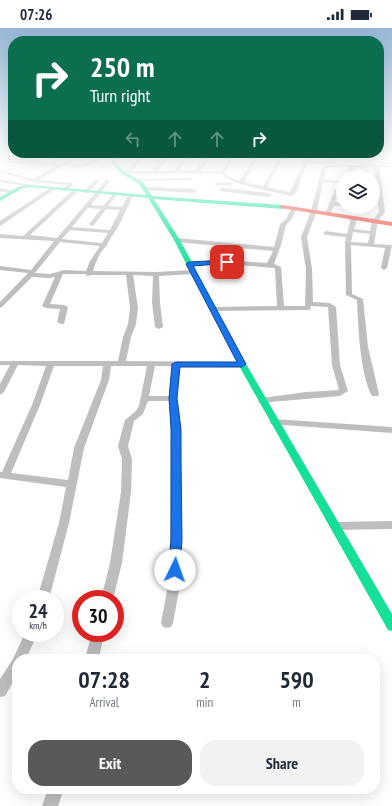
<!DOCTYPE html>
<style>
body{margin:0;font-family:"PT Sans Narrow",sans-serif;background:#f2f2f3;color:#1f2937;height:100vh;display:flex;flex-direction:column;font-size:15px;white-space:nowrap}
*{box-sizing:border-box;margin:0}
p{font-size:13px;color:#747a83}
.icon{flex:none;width:22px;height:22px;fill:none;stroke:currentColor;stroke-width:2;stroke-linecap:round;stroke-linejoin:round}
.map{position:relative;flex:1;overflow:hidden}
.drawer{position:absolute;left:12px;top:626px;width:368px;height:140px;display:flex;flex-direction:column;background:#fff;border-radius:16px;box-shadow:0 4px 16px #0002}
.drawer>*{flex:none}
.top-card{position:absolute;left:8px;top:8px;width:376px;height:122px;border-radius:16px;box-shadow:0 4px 16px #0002;background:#0b6e4f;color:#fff;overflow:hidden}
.fabs{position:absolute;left:336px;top:142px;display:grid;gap:8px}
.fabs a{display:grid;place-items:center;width:44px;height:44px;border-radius:50%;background:#fff;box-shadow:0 4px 16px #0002;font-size:20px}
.speed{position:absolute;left:12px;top:562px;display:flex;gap:8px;font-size:20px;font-weight:700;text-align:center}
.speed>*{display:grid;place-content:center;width:52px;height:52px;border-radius:50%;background:#fff;box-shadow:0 4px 16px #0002;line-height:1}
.speed small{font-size:10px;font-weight:400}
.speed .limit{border:6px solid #d22;background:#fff;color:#111}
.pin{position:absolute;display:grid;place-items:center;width:34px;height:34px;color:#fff;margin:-17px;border-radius:8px;box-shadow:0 2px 6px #0006}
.me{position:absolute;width:44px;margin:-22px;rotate:3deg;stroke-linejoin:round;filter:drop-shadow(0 0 3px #0008)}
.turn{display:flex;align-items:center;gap:14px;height:84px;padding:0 16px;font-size:18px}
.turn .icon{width:52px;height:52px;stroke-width:2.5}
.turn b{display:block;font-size:28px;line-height:34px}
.lanes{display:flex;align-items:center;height:38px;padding:0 16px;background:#0003;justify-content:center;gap:20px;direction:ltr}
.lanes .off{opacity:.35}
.eta{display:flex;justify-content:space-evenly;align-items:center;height:68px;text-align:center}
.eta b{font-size:24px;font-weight:600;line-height:28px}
.button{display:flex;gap:8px;margin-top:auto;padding:8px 16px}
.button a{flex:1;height:46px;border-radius:16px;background:#595959;color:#fff;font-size:16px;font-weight:600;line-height:46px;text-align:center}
.button a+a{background:#f2f2f3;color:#1f2937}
.status{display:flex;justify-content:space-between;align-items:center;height:28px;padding:0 20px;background:#fff;direction:ltr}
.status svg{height:11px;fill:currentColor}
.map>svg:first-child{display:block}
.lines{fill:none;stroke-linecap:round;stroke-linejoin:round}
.street{fill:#bebebe;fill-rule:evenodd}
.fast{fill:#16e098;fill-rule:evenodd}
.jam{fill:#f24e42;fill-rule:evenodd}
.route{fill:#1a73e8;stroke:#114b97}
</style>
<div class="status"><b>07:26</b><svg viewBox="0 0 49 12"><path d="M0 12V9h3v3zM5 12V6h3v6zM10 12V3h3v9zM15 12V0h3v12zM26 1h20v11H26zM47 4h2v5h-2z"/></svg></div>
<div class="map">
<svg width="392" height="778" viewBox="0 0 392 778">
<rect width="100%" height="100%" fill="#fff"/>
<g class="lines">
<path class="street" d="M48,130H105L93,137L81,139L62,138L39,152L73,155V157L64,164L61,162L67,157L34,154L0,144V142L33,151L56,138L0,134V132L61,135L67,132L50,131ZM73,132H95L81,137L67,136Z
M138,130H142L132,143H152L164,130H168L157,143H174L184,130H188L179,143H195L206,130H210L200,143H222L230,130H234L225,144L227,147L239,153L254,130H258L244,154L263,158L279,130H283L267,159L290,164L305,130H309L308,133L331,134V130H335L336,134L331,136L307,135L296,165L291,168C277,164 227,157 221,145L152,146L120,145V143H127Z
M329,137H392V139H379L385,184L378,193L374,216L392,217L387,240L384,242L381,240L385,220L351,217L352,266L363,271L368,319L379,366L378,368H372C360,347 358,297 357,272L346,267L345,215L346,209L326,207L323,205L326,203L347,206L351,190L354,188L357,190L354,201L370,203L372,193L379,184L374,139H354L352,149H348L349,139H330L326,141L324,151L343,153L335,174H343V178H334L330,186H326L325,185L338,155L323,154L317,183L307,209L312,241L313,274L330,275L336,279L340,337L348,363L340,368L259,375L258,373L262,370L306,364L339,362L332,337L328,279L311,278L310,282H307L210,283L209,281L213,279L277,278L275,240L227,236L189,238L187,237V235L227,232L267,235L273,223L177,214L174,212L177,210L274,219L280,196L286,191L292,179H296L297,180L291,192L286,197L281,217L274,236L281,239L284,278H305L306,241L301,209L311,183L322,140ZM353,204L370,206L368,215L351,214Z
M190,150H192V152L136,153L134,152L136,151Z
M0,152L28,156L30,157L28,158L0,154Z
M95,152L99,153L88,165H84V163Z
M106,152L110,153L91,177L103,178L114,165L117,167L108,178L122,179L128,167L133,168L118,199L107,216L108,217C100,222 96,234 93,243L156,244L193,242L196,244L193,246L159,248L160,275L163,299L159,301L155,299L152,275L153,248L133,247L138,280L136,296L131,309L126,333L242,334L246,336L242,338H180L177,370L181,401L182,511L180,557L173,595L171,599L167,600L163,599L161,595L168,557L170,511L171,401L169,373H148L143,386L134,393L128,418L132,431L131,464L122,535L113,571H101L110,535L121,464L122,431L118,418L125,392L136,383L139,378L147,338H111L109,352L84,420L69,495L49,571H37L59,495L66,459L0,450V444H2L32,377L46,338L18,337L4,364L0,367V356L10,337H0V333H118L123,309L128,296L130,280L126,247H91L88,248L85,246H63L50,276L64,277L68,279L64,296H61L57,294L60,281L46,280L42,278L55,249L50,250L32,249L2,279L0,280V274L28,245L0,242V238L31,242L54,213L0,210V206L23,208L73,162H77V164L30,207L57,210ZM88,180L101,181L89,196L92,198L94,197L106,181L120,182L110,202L72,199ZM70,202L108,205L102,215L62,211ZM60,214L100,218L90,233L86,243L64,242L50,246L35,245ZM54,338H103L101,352L74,420L68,452L11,445L40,377ZM155,338H172L169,368H149Z
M217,155H232L234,156L232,157H215V155Z
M145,159L194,161L197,163L194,165L143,162V160Z
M0,160L16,163L13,165L0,164Z
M50,160L55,161L0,198V193Z
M222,160L269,165L272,167L269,169L220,163V161Z
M274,391L392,399V405L271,396L269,394Z
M392,493V501L335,502L331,501L330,498L331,495L335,494Z
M25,605H38L26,631H17V647L5,668L0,669V651L13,631Z
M92,605H104L99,631H85Z
M48,761H64L58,778H42Z"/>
<path class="fast" d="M109,130H113L124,143L143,154L152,168L283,177L286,179L283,181L154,171L180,212L246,336L392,586V603L388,602L238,336L174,212L148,170L31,159L23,160L0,173V169L20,158L31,157L146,167L139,156L120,145Z"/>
<path class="jam" d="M283,177L392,194V198L281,180L280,179Z"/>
</g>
<linearGradient id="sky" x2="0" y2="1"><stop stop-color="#96b7d6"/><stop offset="0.54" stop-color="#fff"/><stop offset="1" stop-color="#fff" stop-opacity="0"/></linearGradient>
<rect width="392" height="239" fill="url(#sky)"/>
<path class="route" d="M227,232L229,233V235L193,238L246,336L242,339H180L177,370L181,401V433L182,511L180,542L179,545L175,546L170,545L169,542L171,511V401L169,370L172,336L176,334H237L186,236L189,234Z"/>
</svg>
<div class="fabs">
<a><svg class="icon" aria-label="layers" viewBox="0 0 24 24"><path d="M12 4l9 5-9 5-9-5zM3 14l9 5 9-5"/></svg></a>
</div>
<div class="speed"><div>24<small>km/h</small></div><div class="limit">30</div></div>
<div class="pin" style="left:227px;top:234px;background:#d93025"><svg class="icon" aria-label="arrive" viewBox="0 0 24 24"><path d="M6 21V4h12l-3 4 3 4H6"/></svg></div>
<svg class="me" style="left:175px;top:542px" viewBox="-20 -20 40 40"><circle r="19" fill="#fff"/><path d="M0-13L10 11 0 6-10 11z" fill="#1a73e8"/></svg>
<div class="top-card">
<div class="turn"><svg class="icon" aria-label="right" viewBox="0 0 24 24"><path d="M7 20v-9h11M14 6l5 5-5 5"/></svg><div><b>250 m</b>Turn right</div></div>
<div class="lanes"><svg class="icon off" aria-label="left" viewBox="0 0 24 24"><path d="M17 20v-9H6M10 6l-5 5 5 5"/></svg><svg class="icon off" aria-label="ahead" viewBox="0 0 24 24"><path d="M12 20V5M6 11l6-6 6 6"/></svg><svg class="icon off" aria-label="ahead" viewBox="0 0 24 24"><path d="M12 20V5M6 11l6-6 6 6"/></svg><svg class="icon" aria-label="right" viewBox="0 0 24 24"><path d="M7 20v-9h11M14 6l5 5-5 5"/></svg></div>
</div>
<section class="drawer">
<div class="eta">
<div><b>07:28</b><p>Arrival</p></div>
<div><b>2</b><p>min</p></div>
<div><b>590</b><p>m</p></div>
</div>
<div class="button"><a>Exit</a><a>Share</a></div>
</section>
</div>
